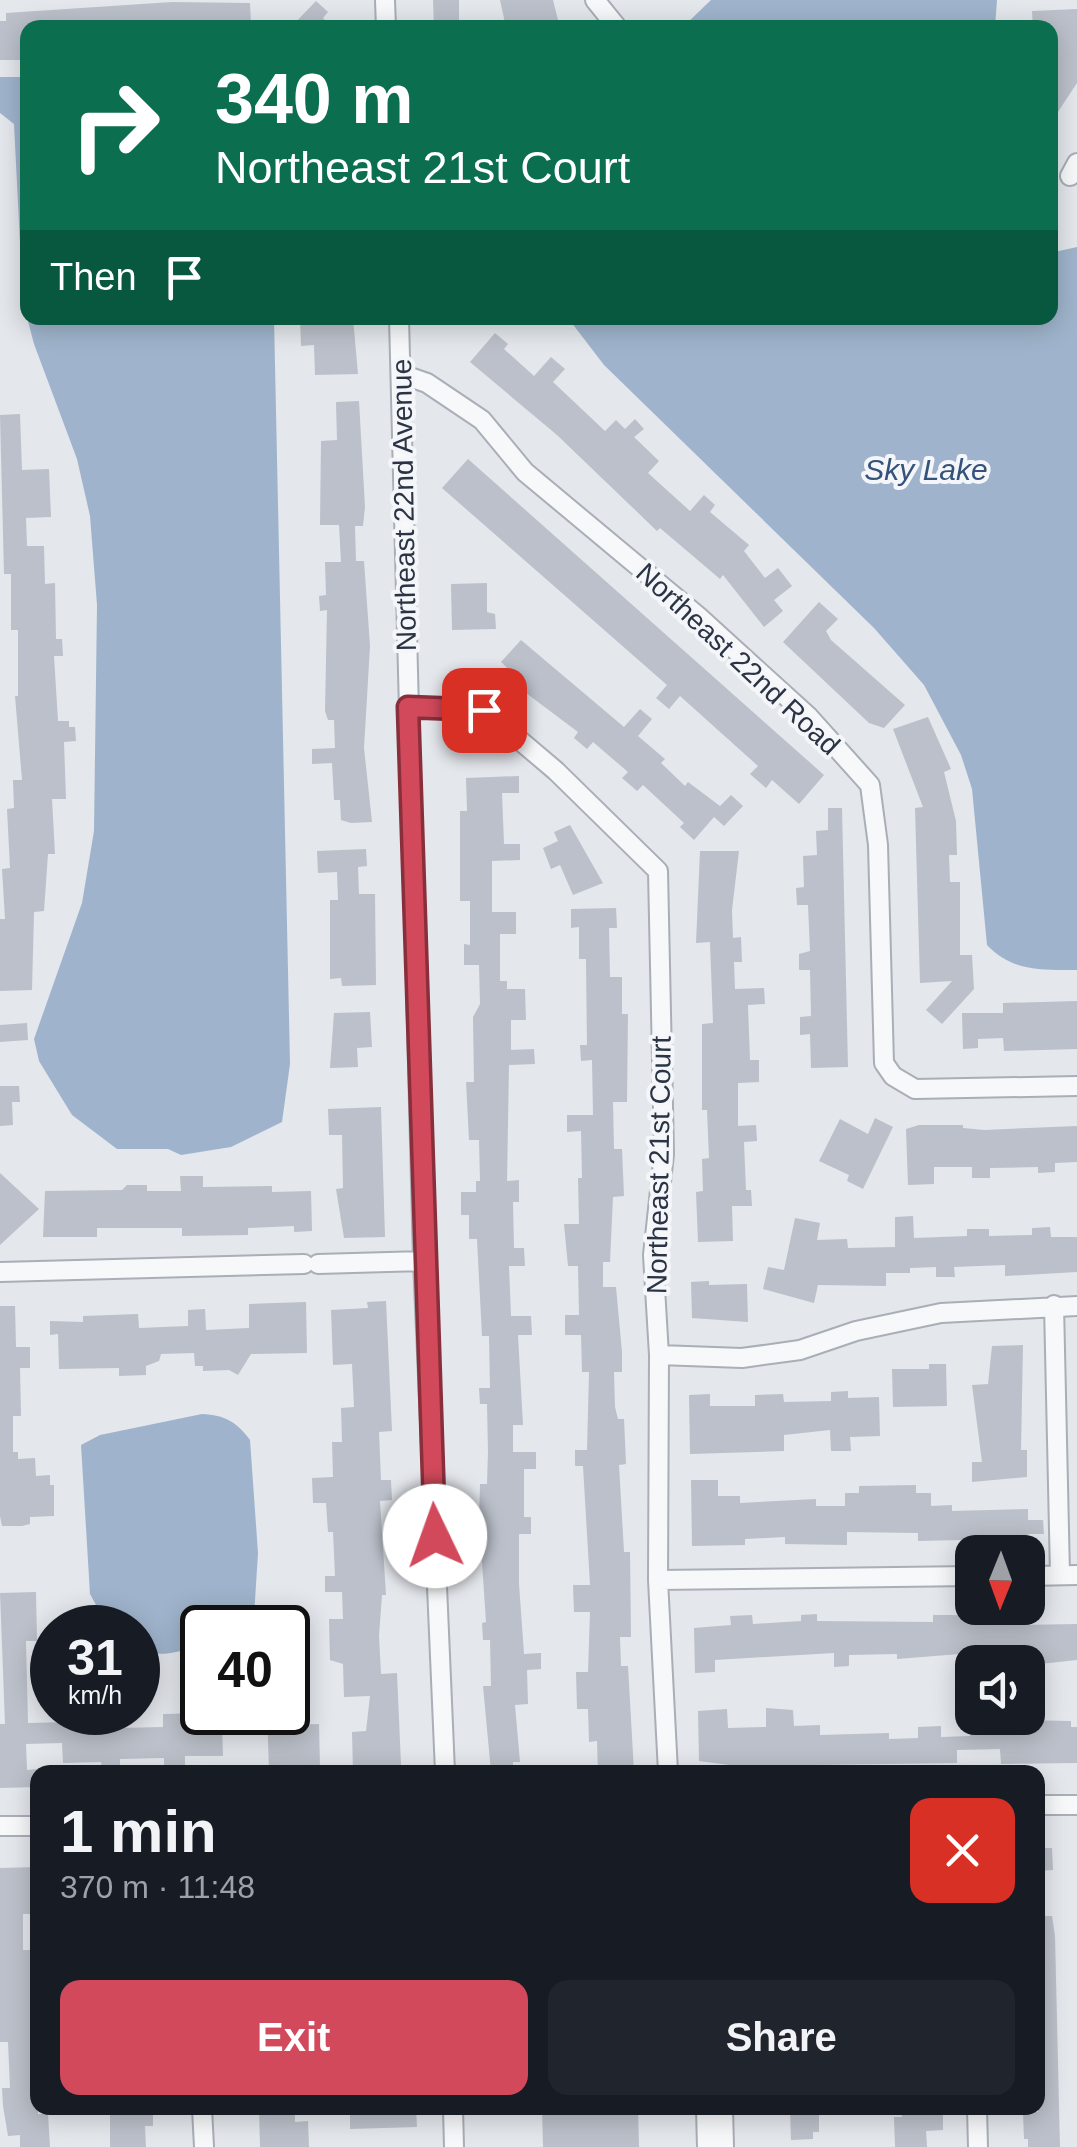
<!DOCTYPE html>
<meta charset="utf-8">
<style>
body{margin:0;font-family:Arial,sans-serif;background:#20242c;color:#f1f3f6;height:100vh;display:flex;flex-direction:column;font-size:38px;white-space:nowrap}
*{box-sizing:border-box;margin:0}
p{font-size:32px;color:#9ea1a6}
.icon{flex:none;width:55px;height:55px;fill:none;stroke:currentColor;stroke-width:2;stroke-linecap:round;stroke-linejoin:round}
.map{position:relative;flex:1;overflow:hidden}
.drawer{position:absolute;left:30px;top:1765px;width:1015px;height:350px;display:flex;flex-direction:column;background:#171b24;border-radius:20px;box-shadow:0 5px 25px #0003}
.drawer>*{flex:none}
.top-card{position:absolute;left:20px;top:20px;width:1038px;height:305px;border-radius:20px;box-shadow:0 5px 25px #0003;background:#0b6e4f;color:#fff;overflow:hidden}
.needle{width:65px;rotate:181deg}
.buttons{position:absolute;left:955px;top:1535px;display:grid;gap:20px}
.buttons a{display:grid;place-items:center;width:90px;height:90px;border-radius:20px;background:#171b24;box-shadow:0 5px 25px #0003;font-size:50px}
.speed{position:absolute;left:30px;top:1605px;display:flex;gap:20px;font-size:50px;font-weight:700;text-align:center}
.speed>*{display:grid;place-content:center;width:130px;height:130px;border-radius:50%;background:#171b24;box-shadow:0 5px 25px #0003;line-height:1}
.speed small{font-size:25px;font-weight:400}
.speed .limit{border:5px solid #111;border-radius:15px;background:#fff;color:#111}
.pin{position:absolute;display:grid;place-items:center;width:85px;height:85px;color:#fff;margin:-42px;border-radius:20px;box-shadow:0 5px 15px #0006}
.me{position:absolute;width:110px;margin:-55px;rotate:357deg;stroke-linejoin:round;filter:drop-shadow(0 0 8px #0008)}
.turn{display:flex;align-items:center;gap:35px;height:210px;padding:0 30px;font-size:45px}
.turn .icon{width:130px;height:130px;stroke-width:2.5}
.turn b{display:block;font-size:70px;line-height:85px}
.then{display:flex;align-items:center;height:95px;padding:0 30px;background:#0003;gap:20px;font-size:38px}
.round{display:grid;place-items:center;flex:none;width:105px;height:105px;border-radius:20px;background:#20242c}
.head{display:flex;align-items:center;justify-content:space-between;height:170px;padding:0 30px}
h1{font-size:60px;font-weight:700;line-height:75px}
.button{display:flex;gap:20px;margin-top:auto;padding:20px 30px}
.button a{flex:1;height:115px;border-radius:20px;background:#d1495b;color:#fff;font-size:40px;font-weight:700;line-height:115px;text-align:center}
.button a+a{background:#20242c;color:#f1f3f6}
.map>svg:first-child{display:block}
.water{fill:#9fb4cc}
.building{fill:#bbc0ca}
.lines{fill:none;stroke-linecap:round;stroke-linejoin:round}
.minor-casing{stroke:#a9aeb7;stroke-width:22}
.minor{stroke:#f7f8fa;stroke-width:18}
.route-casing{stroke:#882f3b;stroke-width:25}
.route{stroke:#d1495b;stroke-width:18}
.labels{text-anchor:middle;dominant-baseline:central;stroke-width:8;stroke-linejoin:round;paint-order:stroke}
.street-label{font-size:28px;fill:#2b3445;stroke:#f4f6f9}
.water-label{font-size:30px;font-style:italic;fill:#34527a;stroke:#f4f6f9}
</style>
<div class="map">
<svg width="1077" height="2147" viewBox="0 0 1077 2147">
<rect width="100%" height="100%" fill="#e4e7ec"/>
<path class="water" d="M711,0H997L995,27H683Z
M0,77H27L28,318H274L290,1064L282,1122L231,1147L181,1155L168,1149H117L72,1115L39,1061L34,1039L82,903L94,831L97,605L90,516L77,459L34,344L23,302L14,124L0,113Z
M1077,247V970C1041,970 1013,972 987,945L972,789L961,755L924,685L874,628L604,365L568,318H1050V253Z
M202,1414C225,1415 237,1422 250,1440L258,1553L254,1616L234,1627L202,1628V1644C182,1651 157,1660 138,1648V1628L108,1627L90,1594L81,1445L100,1435Z"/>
<path class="building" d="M433,0H459V28H434Z
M500,0H553L560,28H513L511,21L505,23Z
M316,1L328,12L323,18L332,28H290Z
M172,2L250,3L251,24L28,28V32H21L22,60H0V21H6V13Z
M1077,9V83L1050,124V28H1033L1032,11Z
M300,318H353L358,374L315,375L314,345L301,346Z
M495,333L508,344L504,349L534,376L551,357L565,369L553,382L605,431L616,420L625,429L635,419L644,429L634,437L659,461L648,473L690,511L704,495L715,505L710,512L749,545L744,551L765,578L778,568L792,586L774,600L783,611L764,627L723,575L720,579L660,528L657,531L557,435L470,362Z
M359,401L365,507L363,526H355L356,561H364L370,646L364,748L372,822L351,823L341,820L340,800H334L332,763L312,764V749L335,748L334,720H328L325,711L327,610L320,611L319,596L326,595L325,562H341L339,525H320L321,441L337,440L336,402Z
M20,414L22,470L49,469L51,517L26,518L27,546H44L45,584L55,583L56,639H62L63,656H54L58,721H69V727H75L76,741L64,742L66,799H52L55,854H48L44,911L34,912L32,990L0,991V919H5L2,869L10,868L7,809L14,808L13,780H22L15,696H18V630H11V574H4L0,415Z
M468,459L824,775L799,804L772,780L766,788L750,774L758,766L680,696L669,709L656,698L667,685L442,488Z
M487,583V612L495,614L496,629L452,630L451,584Z
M819,602L838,619L826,631L831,640L905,705L884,728L869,723L783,642Z
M521,640L624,727L640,709L652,719L638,736L665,759L661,763L685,786L688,782L720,806L731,795L743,806L724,826L714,817L694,840L680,827L684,823L643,785L637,791L622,778L628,772L593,742L587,749L574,738L578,732L522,690L518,678L501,662Z
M928,717L951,769L944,772L956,821L957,855H949L950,882H960V955H972L974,989L942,1024L926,1010L952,981L920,983L915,808L923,807L893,729Z
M519,776V793H502L504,844H520V860L492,861V912H516V934H500V981H507V989H525L526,1020H511V1050L534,1049L535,1064L509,1065L507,1181L519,1180V1202H513L514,1248H524L525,1266H509L511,1316H531L532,1335H518L523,1425H513V1452H536V1469H524V1517H531V1534H519V1584L524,1654L541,1653V1669L527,1670L528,1704L515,1705L520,1762H513V1772H491L483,1686H491L490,1640H483L482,1623L486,1622L479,1517L480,1484H487L488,1452L487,1404H480L479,1388H490L489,1336H482L477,1239H469V1215H461V1192H476V1181H480L479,1140H469L466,1082H474L473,1017L480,1004L479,965H464V944L470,945V901H460V811H467L466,778Z
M828,808H842L848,1067L811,1068L810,1034L800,1035V1017L811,1016L810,970H799V954L810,951L808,905H797L796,888L804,887L803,856L817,855L816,831L828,830Z
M570,825L603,883L573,895L560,865L551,869L543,848L558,841L554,832Z
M366,849L367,866L358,867L359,894H375L376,985L342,986L341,978L330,979V900H338L337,872L318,873L317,851Z
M700,851H739L732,910L733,938L741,937L742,962H734L735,989L764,988L765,1004L748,1005L750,1060H759V1082L738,1083V1126L756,1125L757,1141L744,1142L746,1190H751L752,1206H732L733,1241L698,1242L696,1192L703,1191L702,1159L709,1158L707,1110H702V1024L713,1023L710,942L696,943Z
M616,908L617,928H609L610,977H622V1014H628L627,1102H613L614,1149H622L624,1196L613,1197L610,1262H603V1287H616L622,1352V1372H614L615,1407L618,1419H624L626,1464L619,1465L624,1552H630L631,1637H620L621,1666H628L634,1772H598L597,1741L589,1742L588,1709H577L576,1672H588L590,1612H574L573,1585H590L583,1466H575V1450H587L589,1372H582L581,1335H565V1315H579L578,1266H568L564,1224H579L578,1178H582L581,1131L567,1132V1115H593L592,1060L581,1061L580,1045H587L586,959H579V927L571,928V909Z
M1077,1001V1049L1004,1051L1003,1038L978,1039V1048L963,1049L962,1013H1003V1003Z
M370,1012L372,1047L357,1048L358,1067L330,1068L334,1013Z
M27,1023L28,1040L0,1042V1025Z
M0,1086H19L20,1102H12L13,1125L0,1126Z
M381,1107L385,1237L344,1238L336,1189L343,1188L342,1135H329L328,1109Z
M875,1118L893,1127L863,1189L847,1181L849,1175L819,1161L840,1119L868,1134Z
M919,1125H963V1128L984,1130L1077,1126V1162L1055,1163V1172L1038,1173V1167L990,1168V1178H972V1167H934V1184L908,1185L906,1129Z
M0,1173L39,1209L0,1245Z
M180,1176H203V1187L272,1186V1192L311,1191L312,1231L294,1232V1226L248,1228V1235L182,1236V1228H97V1237H43L45,1191L122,1190L127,1185H147V1191H181Z
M913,1216L914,1238L967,1236V1229H989V1236L1032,1235V1228L1050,1227L1051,1237H1077V1272L1005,1276V1265L954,1267L955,1277H936V1267L910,1268V1273H886V1286L818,1285L814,1303L763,1289L768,1267L784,1270L795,1218L820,1223L817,1240L847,1239L848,1248L895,1247V1217Z
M709,1281V1285L747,1284L748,1322L692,1318L691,1282Z
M386,1301L392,1431L379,1432L381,1480H391L392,1500L380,1501L386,1595H382L379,1636L381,1674L397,1673L401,1765L372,1766V1772H353L352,1732L366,1731L370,1696L344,1697L343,1664L330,1660L329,1619H343L342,1592H325V1576H335L333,1532H328L326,1503H313L312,1478L333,1477L332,1442H342L341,1408L354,1407L352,1364L333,1365L331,1310L368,1308L367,1302Z
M306,1302L307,1353L251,1354L238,1375L229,1370L203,1371V1366H195L194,1353L161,1354L159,1361L146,1366V1375L119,1376V1368L59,1369L58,1334L50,1335V1321L83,1322V1316L138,1314L139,1328L188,1326V1310L205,1309L206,1330L249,1328V1304Z
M0,1306H15L16,1347H30V1368H20L21,1416H13V1452H18V1459L35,1458L36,1476L50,1475V1485H54V1516L30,1517V1524L22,1526H2L0,1516Z
M1023,1345L1021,1450H1027V1477L972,1482V1462H982L972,1385L988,1384L992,1346Z
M929,1364H946L947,1406L893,1407L892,1369H929Z
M848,1391V1398L879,1397L880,1436L850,1437L851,1451H831L830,1430L784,1435V1451L690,1454L689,1395L710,1394V1406H755V1395L783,1394L784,1402L831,1401V1392Z
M691,1480H718V1496H740V1503L816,1499V1506H845V1493H859V1486L916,1485V1493H931V1506L952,1505V1511L1028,1509V1520H1043L1044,1534H1028L1029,1542L962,1544L961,1540L918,1541V1533L847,1532V1545L785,1544V1537L745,1539V1545L692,1546Z
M36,1592L37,1641H26L28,1723L106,1721L105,1712H119V1728L163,1727V1714L255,1712V1724L222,1725L223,1756H185V1768L164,1769V1758L120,1759V1772H102L101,1762L63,1763L62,1743L26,1744L27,1770L38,1769V1787L0,1788V1724H5L0,1593Z
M817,1614V1621L933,1622V1615H952L1020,1617V1625L1077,1624V1660L1031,1665L960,1662V1654L897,1659V1654L849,1655V1666L834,1667V1653L715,1660V1672L695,1673L694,1628L731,1625L730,1616L752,1615L753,1624L801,1621V1615Z
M766,1708L793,1710L794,1726L820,1725V1735L889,1733V1739L918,1738V1727L941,1726V1737L970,1736L969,1719L1071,1721V1727H1077V1763L1001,1764L1000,1749L957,1750V1763L737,1766L699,1761L698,1711L727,1709L728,1728L766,1727Z
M267,1712H283L284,1725L319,1724L320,1768L269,1770Z
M1038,1848H1052L1053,1870L1038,1871Z
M36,1867L38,1914H23V1950H38V2114H48L50,2147H20V2135L8,2136L3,2106L2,2088H10L8,2042H0V1868Z
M1038,1916H1052L1055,1936L1060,2147H1028V2139H1024L1023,2112H1038Z
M110,2108H153V2126H145L146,2147H110Z
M259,2108H295V2122L308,2121L309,2147H260Z
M369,2108H416L417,2127L350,2129V2111Z
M542,2108H638L639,2147H543Z
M790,2108H819V2132H813V2139L791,2140Z
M901,2108L943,2109V2130L926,2131L927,2147H895L894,2117H902Z"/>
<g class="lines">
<defs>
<path id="minor" d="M385,0L386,28
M595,0L616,26
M1070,176L1077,163
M399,318L423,1261L445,1772
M401,374L427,383L482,420L525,472L699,617L809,717L870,785L878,845L884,1063L893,1076L915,1089L1077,1086
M408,707L484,710L556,771L658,871L664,1154L653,1255L659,1355L658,1580L668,1772
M318,1264L423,1261
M0,1272L304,1264
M1054,1305L1060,1575
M659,1355L742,1358L800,1350L856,1331L941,1313L1077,1306
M1028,1576L1077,1575
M658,1580L972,1576
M1038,1805H1077
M0,1826H38
M202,2108L204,2147
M453,2108L454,2147
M706,2108L707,2147
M723,2108L724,2147
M977,2108L978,2147"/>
</defs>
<use href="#minor" class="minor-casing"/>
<use href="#minor" class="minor"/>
</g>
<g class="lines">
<defs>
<path id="route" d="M435,1536L408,707L484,710"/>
</defs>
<use href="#route" class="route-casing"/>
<use href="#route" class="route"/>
</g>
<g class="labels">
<g class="street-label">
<text transform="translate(404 505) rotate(-91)">Northeast 22nd Avenue</text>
<text transform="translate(738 659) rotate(43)">Northeast 22nd Road</text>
<text transform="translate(659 1165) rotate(-89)">Northeast 21st Court</text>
</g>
<g class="water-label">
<text x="926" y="469">Sky Lake</text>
</g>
</g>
</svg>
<div class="buttons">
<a><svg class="needle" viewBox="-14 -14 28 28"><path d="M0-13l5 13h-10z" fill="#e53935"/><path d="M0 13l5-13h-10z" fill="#9ea1a6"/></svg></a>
<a><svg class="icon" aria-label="sound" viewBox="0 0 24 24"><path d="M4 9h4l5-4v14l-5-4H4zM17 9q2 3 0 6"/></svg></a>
</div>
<div class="speed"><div>31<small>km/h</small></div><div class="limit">40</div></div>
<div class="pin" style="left:484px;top:710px;background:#d93025"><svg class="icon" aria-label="arrive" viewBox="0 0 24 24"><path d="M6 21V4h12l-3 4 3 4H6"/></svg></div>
<svg class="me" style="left:435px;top:1536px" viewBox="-20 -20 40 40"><circle r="19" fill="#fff"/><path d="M0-13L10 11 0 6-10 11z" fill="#d1495b"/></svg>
<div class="top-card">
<div class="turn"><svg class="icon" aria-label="right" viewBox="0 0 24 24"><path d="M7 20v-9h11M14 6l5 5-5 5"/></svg><div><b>340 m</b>Northeast 21st Court</div></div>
<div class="then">Then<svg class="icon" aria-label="arrive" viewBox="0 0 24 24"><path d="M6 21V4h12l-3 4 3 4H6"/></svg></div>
</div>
<section class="drawer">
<div class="head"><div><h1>1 min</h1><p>370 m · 11:48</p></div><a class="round" style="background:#d93025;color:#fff"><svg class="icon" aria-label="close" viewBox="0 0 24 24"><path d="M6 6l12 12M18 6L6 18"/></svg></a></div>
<div class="button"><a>Exit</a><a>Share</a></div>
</section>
</div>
